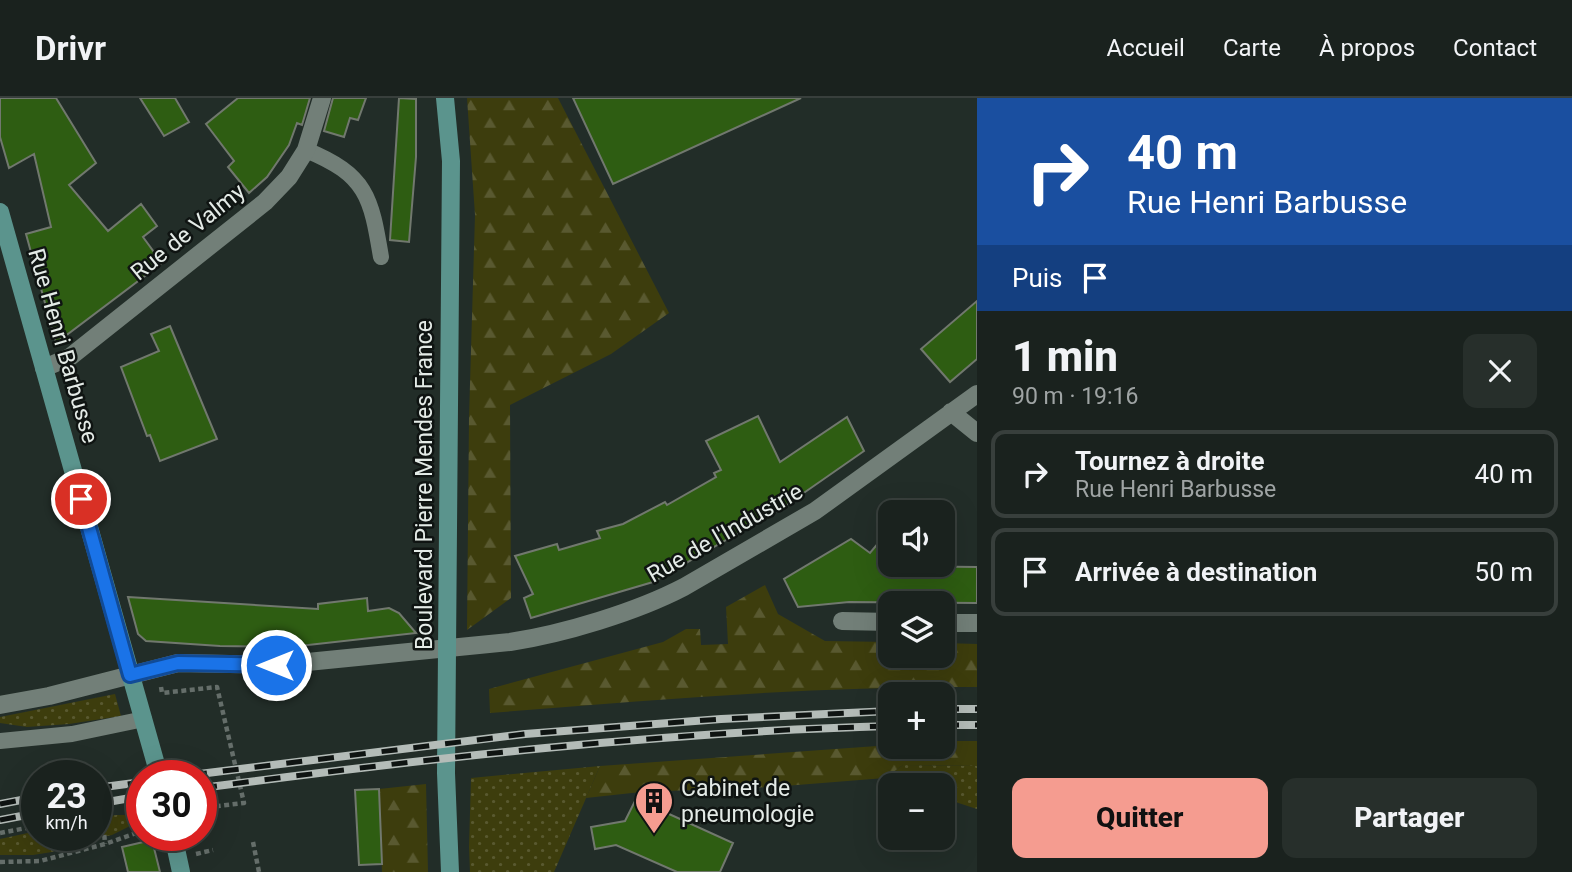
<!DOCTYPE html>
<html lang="fr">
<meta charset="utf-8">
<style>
body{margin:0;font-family:Roboto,sans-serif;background:#272f2b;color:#f1f3f6;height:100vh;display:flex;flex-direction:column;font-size:26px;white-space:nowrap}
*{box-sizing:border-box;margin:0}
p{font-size:23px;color:#9fa4a4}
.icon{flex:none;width:38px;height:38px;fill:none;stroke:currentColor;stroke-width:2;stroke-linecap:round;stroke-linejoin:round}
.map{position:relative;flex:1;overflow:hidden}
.side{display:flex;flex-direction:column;background:#1a221e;width:595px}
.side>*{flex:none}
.guide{background:#1a4fa0;color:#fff;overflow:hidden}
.buttons{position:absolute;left:878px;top:402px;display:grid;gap:14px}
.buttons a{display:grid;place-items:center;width:77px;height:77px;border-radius:14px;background:#1a221e;box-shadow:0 7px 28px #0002,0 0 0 2px #383f3c;font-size:35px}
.speed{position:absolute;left:21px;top:662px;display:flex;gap:14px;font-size:35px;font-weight:700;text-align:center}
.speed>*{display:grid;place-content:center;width:91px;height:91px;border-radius:50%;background:#1a221e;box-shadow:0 7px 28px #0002,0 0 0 2px #383f3c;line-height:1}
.speed small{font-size:18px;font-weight:400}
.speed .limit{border:10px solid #d22;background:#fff;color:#111}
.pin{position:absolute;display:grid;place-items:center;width:60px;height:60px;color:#fff;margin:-30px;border:4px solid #fff;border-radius:50%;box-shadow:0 2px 7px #0007}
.me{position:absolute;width:77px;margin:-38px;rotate:270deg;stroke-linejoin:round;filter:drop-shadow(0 0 5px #0008)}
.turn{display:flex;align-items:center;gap:24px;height:147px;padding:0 35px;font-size:32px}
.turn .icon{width:91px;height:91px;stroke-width:2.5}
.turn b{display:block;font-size:49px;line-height:60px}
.then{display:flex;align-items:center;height:66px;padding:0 35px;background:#0003;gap:14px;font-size:26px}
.round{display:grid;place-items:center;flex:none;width:74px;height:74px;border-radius:14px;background:#272f2b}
.headline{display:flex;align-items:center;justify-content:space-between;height:119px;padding:0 35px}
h1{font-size:42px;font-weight:800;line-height:52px}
.cta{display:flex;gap:14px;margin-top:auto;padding:14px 35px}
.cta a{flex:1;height:80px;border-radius:14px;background:#f59c90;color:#111;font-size:28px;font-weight:800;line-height:80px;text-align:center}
.cta a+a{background:#272f2b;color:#f1f3f6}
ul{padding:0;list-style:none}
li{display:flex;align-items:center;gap:21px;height:88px;margin:0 14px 10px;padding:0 21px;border:4px solid #383f3c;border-radius:14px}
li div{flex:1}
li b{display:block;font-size:26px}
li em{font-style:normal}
header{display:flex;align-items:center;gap:42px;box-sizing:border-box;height:98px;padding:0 35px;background:#1a221e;border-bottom:2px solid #383f3c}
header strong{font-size:33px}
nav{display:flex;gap:38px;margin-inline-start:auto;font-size:24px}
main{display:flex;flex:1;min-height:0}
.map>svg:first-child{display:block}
.green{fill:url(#green-dots)}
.forest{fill:url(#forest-firs)}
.building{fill:#2e5d12;stroke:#71786e;stroke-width:2}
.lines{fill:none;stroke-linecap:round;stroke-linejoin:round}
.path{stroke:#656e6a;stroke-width:4.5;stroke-dasharray:5 3.5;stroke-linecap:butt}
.lane{stroke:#727f78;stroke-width:16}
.street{stroke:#727f78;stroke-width:18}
.secondary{stroke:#5b948d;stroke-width:18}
.rail-casing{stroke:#b4bcb8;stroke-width:8}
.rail{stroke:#0f1412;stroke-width:5;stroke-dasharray:16;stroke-linecap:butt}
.route-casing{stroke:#114b97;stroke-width:18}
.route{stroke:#1a73e8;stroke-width:12}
.labels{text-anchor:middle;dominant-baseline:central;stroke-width:5;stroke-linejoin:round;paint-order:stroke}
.street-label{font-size:23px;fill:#e4ebe7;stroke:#0f1412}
.poi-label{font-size:23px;fill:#e4ebe7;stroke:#0f1412;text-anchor:start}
</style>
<header>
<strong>Drivr</strong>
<nav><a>Accueil</a><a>Carte</a><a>À propos</a><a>Contact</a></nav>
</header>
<main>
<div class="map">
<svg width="977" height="774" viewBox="0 0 977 774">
<defs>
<pattern id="green-dots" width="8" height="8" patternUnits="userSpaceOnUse" patternTransform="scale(1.75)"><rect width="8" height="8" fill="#3d3d0d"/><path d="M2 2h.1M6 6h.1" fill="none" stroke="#595930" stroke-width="1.8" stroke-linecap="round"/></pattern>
<pattern id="forest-firs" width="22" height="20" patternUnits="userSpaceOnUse" patternTransform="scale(1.75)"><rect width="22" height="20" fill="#3d3d0d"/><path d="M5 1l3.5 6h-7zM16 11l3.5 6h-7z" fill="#595930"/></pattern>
</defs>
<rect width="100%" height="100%" fill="#222d28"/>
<path class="green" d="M115,596L121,618L69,626L27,629L0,625V619Z
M903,667L977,668V711L943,700V688H908L885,680Z
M600,668L554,774H470L469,749L471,680Z
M116,717H134L136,725L112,737L79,744L52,754L33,757H0V741L37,733V737H96V721Z"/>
<path class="forest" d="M467,0H558L669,215L611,256L510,307L511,500L467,532L469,320L475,117Z
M765,487L778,516L825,543L891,544V558H943V545L977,546V589C814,588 652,602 490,615L489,591L663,544L686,531H700L701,547L728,546L726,509Z
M943,643H977V668L903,667L885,680L772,689L641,694L586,700L600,668L891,647V649H943Z
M426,686L428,774H382L379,691Z"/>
<path class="building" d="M0,0H56L96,65L69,87L108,133L141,106L157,128L143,139L162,165L56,245L26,136L51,129L34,56L9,70L0,39Z
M140,0H175L189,24L164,38Z
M238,0H310L302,27L297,25L289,47L267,79L249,95L228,69L234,63L206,26Z
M333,0H366L358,22L350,20L344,39L324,33Z
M399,0L416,1V59L409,144L390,142Z
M573,0H801L613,86Z
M977,203V261L950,284L921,251Z
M170,228L217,341L160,363L150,337L147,338L121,269L159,253L151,236Z
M758,318L780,364L847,319L864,353L785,408L653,484L531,520L524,500L533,496L515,458L557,446L559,452L600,440L597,433L623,426L665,404L667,407L716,379L714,375L721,372L706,343Z
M891,430V468L977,469V505L849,504L798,509L784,481L851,441L870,455Z
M128,499L318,511V506L367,500L368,513L389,510L399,515L416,535L290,549L220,548L146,543L138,536Z
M379,691L382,766L359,767L355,692Z
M636,701L733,745L720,774H677L616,747L595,751L591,729L625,723Z
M152,742L160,774H128L122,749Z"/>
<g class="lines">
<path class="path" d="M161,589L162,595L217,589L244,705L201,710
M96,717L102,716
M103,720L105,746
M0,735L37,728
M253,744L259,774
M196,756L213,752
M0,764L40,763L105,746L142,733"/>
<path class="lane" d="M306,52C367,77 371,99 381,159
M0,643L72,636L144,621"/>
<path class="street" d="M44,270L70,259L265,104L289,79L306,52L322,0
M951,314L977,335
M842,523L891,524
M943,525H977
M0,607L49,598L178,565L277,567L510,544C563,536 636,514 684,489L815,413L977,296"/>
<path class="secondary" d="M445,0L451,63L446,675L450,774
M0,114L159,677
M173,737L181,774"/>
<defs>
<path id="rail" d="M943,611H977
M943,627H977
M191,677L525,636L721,621L891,613
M96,690L142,684
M201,690C431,660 659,634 891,628
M0,706L37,699
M96,706L142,698
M0,722L37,715"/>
</defs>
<use href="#rail" class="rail-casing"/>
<use href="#rail" class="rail"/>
</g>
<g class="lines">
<defs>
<path id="route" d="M81,401L130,577L178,565L276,567"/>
</defs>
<use href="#route" class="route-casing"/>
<use href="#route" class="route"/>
</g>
<defs>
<symbol id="building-pin" viewBox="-11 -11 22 30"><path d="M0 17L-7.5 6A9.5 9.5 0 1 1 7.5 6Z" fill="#f59c90" stroke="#0f1412"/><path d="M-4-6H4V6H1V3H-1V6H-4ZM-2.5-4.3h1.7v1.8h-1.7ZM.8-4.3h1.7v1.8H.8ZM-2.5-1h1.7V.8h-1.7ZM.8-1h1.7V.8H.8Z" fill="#111"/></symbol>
</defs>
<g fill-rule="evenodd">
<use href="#building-pin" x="632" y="681" width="44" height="60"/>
</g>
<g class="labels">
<g class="street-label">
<text transform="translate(188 134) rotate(-39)">Rue de Valmy</text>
<text transform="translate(63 248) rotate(74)">Rue Henri Barbusse</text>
<text transform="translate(424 387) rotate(-90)">Boulevard Pierre Mendes France</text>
<text transform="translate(725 435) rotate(-30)">Rue de l'Industrie</text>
</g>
<g class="poi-label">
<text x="681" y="690">Cabinet de<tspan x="681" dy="26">pneumologie</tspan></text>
</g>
</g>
</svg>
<div class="buttons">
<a><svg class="icon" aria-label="sound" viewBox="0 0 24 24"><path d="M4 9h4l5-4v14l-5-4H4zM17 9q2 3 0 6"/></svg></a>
<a><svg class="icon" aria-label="layers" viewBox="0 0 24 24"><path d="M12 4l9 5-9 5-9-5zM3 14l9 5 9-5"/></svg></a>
<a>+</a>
<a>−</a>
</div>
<div class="speed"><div>23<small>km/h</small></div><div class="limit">30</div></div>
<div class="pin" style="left:81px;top:401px;background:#d93025"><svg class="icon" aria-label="arrive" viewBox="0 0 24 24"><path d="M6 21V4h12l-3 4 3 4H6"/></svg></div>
<svg class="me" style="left:276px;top:567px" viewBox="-20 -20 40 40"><circle r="17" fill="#1a73e8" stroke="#fff" stroke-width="3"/><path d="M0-11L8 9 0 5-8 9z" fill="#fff"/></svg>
</div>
<section class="side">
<div class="guide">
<div class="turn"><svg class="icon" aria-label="right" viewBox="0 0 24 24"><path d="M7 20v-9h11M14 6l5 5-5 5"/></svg><div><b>40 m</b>Rue Henri Barbusse</div></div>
<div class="then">Puis<svg class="icon" aria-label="arrive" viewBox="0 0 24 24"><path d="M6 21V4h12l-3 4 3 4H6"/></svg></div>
</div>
<div class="headline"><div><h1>1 min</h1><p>90 m · 19:16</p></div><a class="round"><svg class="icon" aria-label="close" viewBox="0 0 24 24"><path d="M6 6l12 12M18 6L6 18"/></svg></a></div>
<ul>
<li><svg class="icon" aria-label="right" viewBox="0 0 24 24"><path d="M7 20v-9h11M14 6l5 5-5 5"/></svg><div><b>Tournez à droite</b><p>Rue Henri Barbusse</p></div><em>40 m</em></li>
<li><svg class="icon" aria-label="arrive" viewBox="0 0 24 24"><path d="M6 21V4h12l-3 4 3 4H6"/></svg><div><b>Arrivée à destination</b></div><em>50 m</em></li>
</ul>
<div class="cta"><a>Quitter</a><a>Partager</a></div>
</section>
</main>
